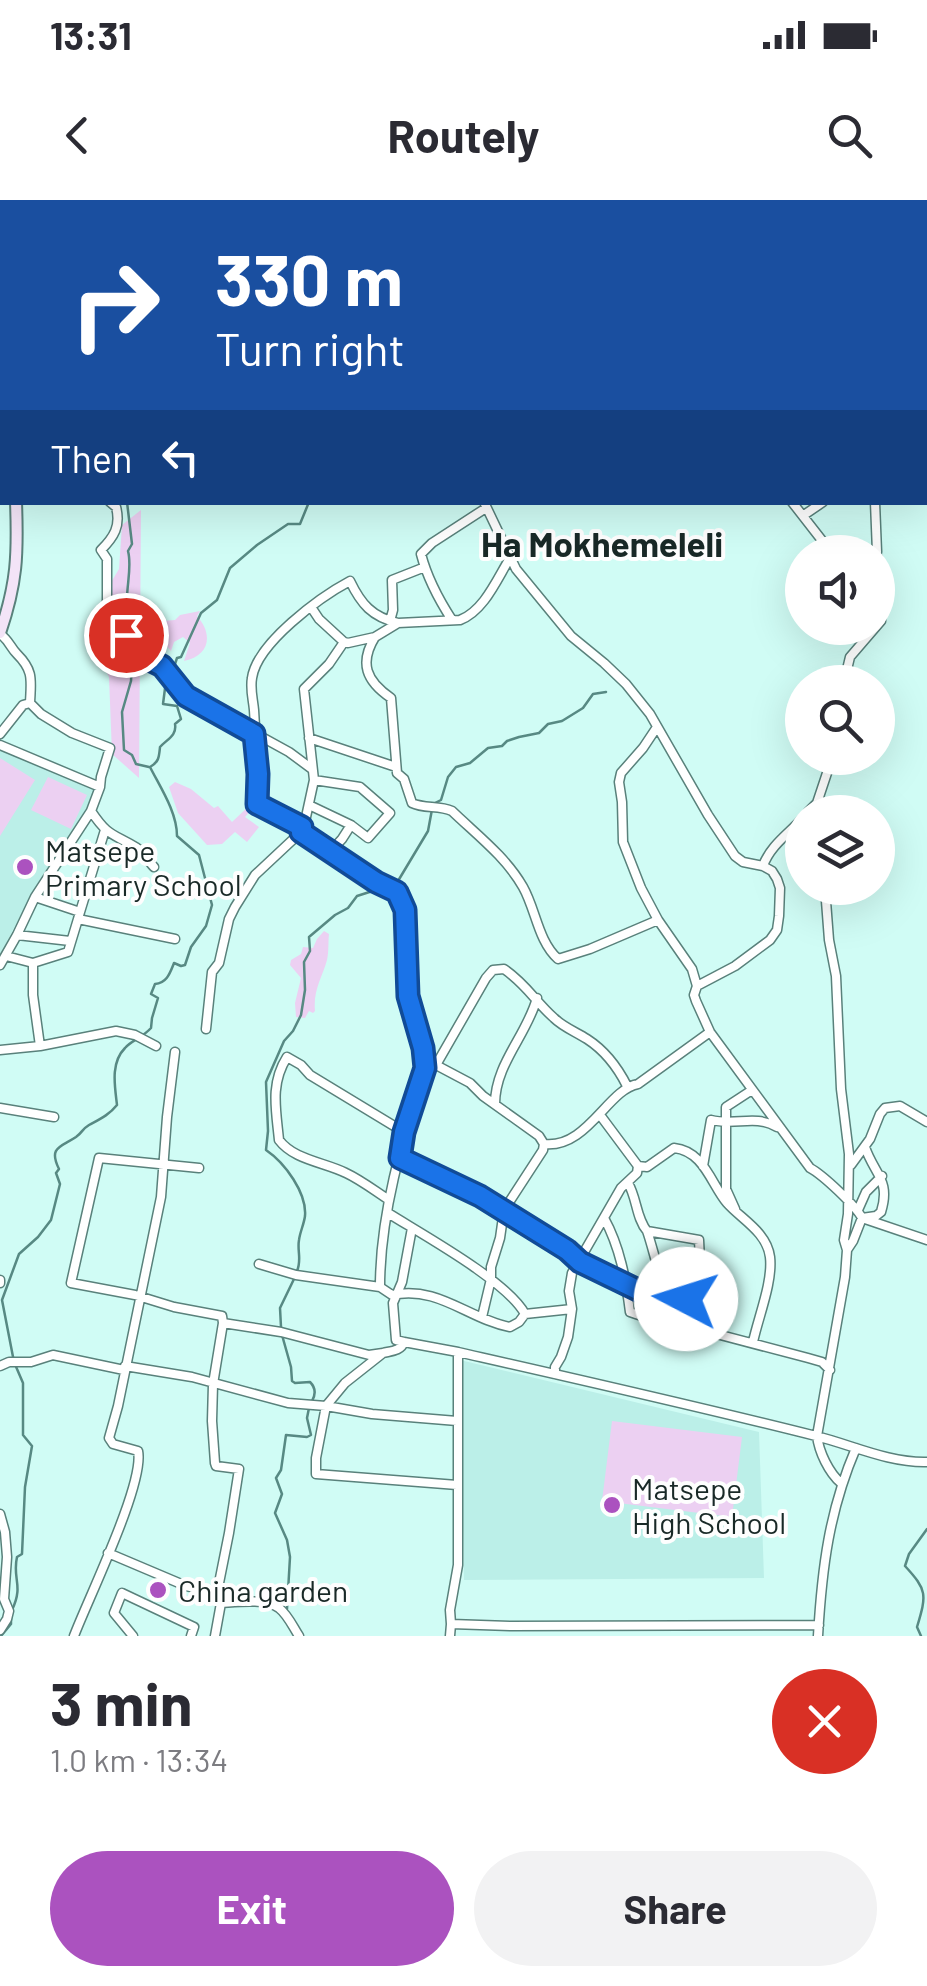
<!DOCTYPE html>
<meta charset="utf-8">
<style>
body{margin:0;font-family:Barlow,sans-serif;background:#f2f2f3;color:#2b2b33;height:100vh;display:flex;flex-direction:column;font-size:38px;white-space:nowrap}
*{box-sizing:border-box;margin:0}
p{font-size:32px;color:#7c7c81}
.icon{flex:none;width:55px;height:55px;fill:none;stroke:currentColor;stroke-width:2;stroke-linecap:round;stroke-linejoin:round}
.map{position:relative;height:1436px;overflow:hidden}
.sheet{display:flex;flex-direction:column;background:#fff;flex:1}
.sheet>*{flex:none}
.guide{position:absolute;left:0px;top:0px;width:928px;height:305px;box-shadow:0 10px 40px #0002;background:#1a4fa0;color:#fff;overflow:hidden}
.tools{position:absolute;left:785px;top:335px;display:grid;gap:20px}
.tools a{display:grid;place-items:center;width:110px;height:110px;border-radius:50%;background:#fff;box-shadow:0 10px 40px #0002;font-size:50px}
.pin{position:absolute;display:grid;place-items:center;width:85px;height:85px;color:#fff;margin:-42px;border:5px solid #fff;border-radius:50%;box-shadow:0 2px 10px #0007}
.me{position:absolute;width:110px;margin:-55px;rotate:275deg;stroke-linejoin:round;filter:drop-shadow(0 0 8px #0008)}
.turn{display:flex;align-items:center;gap:35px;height:210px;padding:0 50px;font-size:45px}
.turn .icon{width:130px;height:130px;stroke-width:2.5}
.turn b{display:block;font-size:70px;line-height:85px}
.then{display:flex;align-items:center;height:95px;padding:0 50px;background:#0003;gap:20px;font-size:38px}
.round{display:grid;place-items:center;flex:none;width:105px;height:105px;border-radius:52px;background:#f2f2f3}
.summary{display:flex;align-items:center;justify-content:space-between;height:170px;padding:0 50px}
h1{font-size:60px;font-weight:700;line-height:75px}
.button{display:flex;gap:20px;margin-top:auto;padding:20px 50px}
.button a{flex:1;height:115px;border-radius:60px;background:#ab52bf;color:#fff;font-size:40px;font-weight:700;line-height:115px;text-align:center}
.button a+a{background:#f2f2f3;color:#2b2b33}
.status{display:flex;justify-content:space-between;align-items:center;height:70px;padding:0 50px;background:#fff;direction:ltr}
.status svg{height:28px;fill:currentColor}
header{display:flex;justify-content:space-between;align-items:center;height:130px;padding:0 50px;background:#fff;font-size:45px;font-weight:700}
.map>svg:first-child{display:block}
.built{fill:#bbefe8}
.green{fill:#ecd0f2}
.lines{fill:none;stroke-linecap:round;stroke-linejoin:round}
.stream{stroke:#578983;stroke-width:2.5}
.street-casing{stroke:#59817b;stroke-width:11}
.secondary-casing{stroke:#59817b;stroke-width:14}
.street{stroke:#fff;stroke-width:8}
.secondary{stroke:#f3e4f7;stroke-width:10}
.route-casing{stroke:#114b97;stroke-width:25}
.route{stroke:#1a73e8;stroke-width:18}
.poi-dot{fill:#ab52bf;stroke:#fefefe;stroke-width:4}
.labels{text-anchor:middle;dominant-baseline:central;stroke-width:8;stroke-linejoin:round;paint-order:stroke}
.poi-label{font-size:30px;fill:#192927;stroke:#fefefe;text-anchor:start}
.quarter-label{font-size:35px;font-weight:bold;fill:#192927;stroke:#fefefe}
</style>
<div class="status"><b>13:31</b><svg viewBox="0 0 49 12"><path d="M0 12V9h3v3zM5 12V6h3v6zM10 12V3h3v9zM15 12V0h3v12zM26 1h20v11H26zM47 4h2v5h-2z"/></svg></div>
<header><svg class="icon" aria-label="back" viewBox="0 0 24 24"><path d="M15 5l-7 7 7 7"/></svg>Routely<svg class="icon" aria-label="search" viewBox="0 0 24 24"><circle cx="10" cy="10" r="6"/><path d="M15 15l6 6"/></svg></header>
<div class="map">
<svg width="927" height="1436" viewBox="0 0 927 1436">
<rect width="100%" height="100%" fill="#d0fcf5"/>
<path class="built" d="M0,548L97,589L71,635L29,699L0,755Z
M460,1160L759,1232L764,1378L464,1380Z"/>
<path class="green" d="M141,310L139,578L112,554L109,477L97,454L101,422L117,403L107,389L119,369L122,325Z
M200,411L197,416C214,435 209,456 184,461L190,443L183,437L174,442L171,451L163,442L169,438L161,434L149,435L147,428L162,421L175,420L180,415Z
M0,558L35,580L0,636Z
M48,577L87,595L71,629L31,610Z
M175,582L191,589L214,608L218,606L232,622L250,605L253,608L245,617L259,627L247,642L235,632L222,644L207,645L178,613L169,587Z
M324,731L329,734C328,743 329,751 327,760C322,778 313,790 315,811L313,813L309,811L305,818L296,817L295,803L301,778L290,765L291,760L301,754L303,747L313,748L317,739Z
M612,1221L742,1237L732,1317L602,1301Z"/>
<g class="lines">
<path class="stream" d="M443,0V2
M504,2L506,0
M127,302L132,344L128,351C132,366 127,383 127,399C127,411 133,426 138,438L133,442L131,481L122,512L124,550L132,555L136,564L149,567
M395,686L428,631L433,604L441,600L448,577L456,567L470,563L488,548L502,546L507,541L519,537L539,533L548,524L562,521L583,508L593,494L606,492
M297,1071C302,1060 297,1051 299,1040C300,1032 304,1024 305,1016C307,993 285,963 266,950L268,931L266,882L284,841L293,831L301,815L305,790L304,762L310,751L309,737L335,715L348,708L357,696L382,688
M281,1127L280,1108L294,1079
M282,1135L291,1167L292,1181L295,1183L310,1182C315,1187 316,1194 312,1201
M287,1409L290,1357L287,1340L275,1313L282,1294L276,1278L281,1270L286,1235L307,1237L311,1235L307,1218L309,1208
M12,1410C24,1385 12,1379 17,1357L22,1354L25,1287L32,1246L23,1235V1183L14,1162L2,1100L19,1054L38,1037L51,1020L60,984L56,973L59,969C48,947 61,947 76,937C83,932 81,930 89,925C100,919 109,915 117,905C115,887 110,863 125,848C132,840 142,838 151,828L152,818L158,798L151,794L155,784C167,783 170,773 174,763L181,766L185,765L191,747L206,726L212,705L199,655L177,636C177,612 160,587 150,567C159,562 159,557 160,547C167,539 177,536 175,524L181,519L177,506L163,504L167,473L174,467L177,458L181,457L201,413L217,400L230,368L257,345L288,324H300L309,302
M1,1436L11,1424V1418
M921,1436L917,1427C927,1394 927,1390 905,1366L909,1354L927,1329"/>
<defs>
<path id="street" d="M285,0L290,2
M921,0L922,2
M765,2L767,0
M925,12L927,16
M925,182L927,179
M110,302L116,307C121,326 114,337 101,350L107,359V410L112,425L118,432L127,435L141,448L146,458L162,467L187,496L289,552L312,569
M484,302L516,369L571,436L604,463L626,484L650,514L708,615L735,656L743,662L763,666L772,671L777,679L780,688L779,716L777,730L770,740L735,766L697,786L694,795L696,801L710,832L810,968C823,975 856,1006 862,1018L876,1016L881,1012C891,980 874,974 865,947
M792,302L831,352
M875,302L877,352
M804,315L823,302
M311,407L319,419L344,442L348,443L375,437L398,423L460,420C484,411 497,379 510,358
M452,420C439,400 427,377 421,354L432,343L486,308
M390,421L393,410L392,380L425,367
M0,434C9,440 10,447 17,454C34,471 31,480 30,503L41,514L72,533L110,548L101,577L100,587L91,611L35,697L17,735L0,765
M375,437C359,463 366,481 391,498L397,573L404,579L412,603C424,609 439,605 452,611C477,635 506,657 523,687C536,710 538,741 558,759L590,749L658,720L692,769L697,786
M844,482L850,457L881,421L878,358
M657,527L643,548L621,573L619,582L622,602L623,642L641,688L658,720
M0,534L23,505L30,503
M309,538L396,567
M0,545L100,587
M309,605L351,625L368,638L390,613L360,587L314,580
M91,611C109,638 113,633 137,648C144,652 148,661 154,667
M808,612L817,603L832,558
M301,627L257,604C258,572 256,541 254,510C253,499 250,489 252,478C257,443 320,397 350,381C361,404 372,417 398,423
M301,632L376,682L397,691C414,724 404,764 409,800C413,824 423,843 425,868
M331,651L342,639L351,625
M763,666C770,646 788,634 802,619
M825,688L829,740L836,776L841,889L849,954L848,1014L844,1040L847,1050L845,1077L817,1236C819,1252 829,1273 841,1283
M35,697L80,712L78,719L175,739
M80,712L105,630
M17,735L70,741
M33,763L68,752L78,719
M206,829L212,772L219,763L229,719L235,707L255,675L301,632L306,617L314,580L304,489L329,464L344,442
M40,846L116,831L135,835L156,846
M0,850L40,846L33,795V763L6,756
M436,865L486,778L493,770L504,769C526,784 535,801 554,818C563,827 576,832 587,839C604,850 618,868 627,886
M495,904C495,864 527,835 537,798
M0,908L54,917
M600,915L638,966L647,967L674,948C704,951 711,984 727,1003C741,1019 767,1032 770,1057C773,1082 758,1118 753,1142
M544,944C587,949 608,889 638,884L710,832
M400,957C449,978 498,1003 540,1035C554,1045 567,1050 580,1062L678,1109
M851,965L870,939L880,914L885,908L900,906L927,922
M703,966L711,920C737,926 754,914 777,927
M628,983C637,998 636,1018 647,1031
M389,1000C375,991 361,980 346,973C324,962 294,960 279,940C276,909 270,884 287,857L301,865L310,875L404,932
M735,1009L726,989V907L752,890
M858,1010L866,992L882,976
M388,1013C423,1035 507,1081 525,1114
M604,1018C620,1047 626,1080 630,1112C641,1116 681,1128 690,1127L808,1158L822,1162L830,1170
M847,1050L853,1041L862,1018L927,1040
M259,1064L296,1075L380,1087L392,1095C438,1085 468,1119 510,1127L519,1122L525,1114L572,1109
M0,1080V1083
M380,1087C380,1012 403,939 425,868L436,865L470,883L483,896L539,936L544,944L543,950L504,1010L500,1038L491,1067V1079L482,1117
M683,1112C661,1096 656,1056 647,1031L699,1040L700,1061L683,1112L690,1127
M404,1142L396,1140L393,1103L402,1082L412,1028
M383,1153C391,1151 401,1151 404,1142L458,1152
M0,1166L9,1162H31L53,1155L124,1170
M125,1166L192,1177L288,1203L326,1206L345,1183L383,1153L369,1155L281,1132L223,1123L222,1116L174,1107L135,1095L71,1083L99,958L199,968
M555,1174V1167L561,1157L568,1137L572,1109L569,1091L572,1073L621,988L637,973L638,966
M457,1285L316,1274V1258L326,1206L372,1214L457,1221
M0,1314L5,1332L7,1357L4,1399L9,1411L7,1419L0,1430
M108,1353L186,1386L217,1393
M221,1403C237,1402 265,1398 279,1408C288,1415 293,1427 299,1436
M451,1424L450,1410L458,1365V1152C577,1179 697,1206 816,1236C852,1245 889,1263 927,1262
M74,1436C88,1399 145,1283 138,1251L113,1244L109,1238L118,1206L161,997L167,917L175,852
M133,1436L114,1413L122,1393L194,1427L191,1436
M215,1436L221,1403L217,1393L229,1333L239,1269L216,1266L215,1263L212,1221L213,1184L223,1123
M450,1436L451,1424L510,1426L819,1425
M818,1436C822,1368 829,1311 856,1248"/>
<path id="secondary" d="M0,161L2,180
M0,433C17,383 18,355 16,302"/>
</defs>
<use href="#street" class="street-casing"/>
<use href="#secondary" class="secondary-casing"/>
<use href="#street" class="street"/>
<use href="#secondary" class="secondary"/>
</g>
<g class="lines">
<defs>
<path id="route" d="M126,435L142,448L146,458L162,466L186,496L254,534L258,574L257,604L302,627L301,632L376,682L397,692L405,710L408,796L423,848L425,868L404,932L400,958L480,996L567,1050L580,1062L683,1112L686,1099"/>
</defs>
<use href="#route" class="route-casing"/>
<use href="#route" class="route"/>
</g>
<g class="poi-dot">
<circle cx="25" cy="667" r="10"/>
<circle cx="612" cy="1305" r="10"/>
<circle cx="158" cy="1390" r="10"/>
</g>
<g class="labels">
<g class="poi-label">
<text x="45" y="650">Matsepe<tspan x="45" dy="34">Primary School</tspan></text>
<text x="632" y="1288">Matsepe<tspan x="632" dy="34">High School</tspan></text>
<text x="178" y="1390">China garden</text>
</g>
<g class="quarter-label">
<text x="602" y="343">Ha Mokhemeleli</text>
</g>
</g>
</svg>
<div class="tools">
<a><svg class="icon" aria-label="sound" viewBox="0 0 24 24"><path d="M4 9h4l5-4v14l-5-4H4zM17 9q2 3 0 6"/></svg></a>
<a><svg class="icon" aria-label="search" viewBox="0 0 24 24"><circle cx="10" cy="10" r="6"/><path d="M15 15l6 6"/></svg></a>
<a><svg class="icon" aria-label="layers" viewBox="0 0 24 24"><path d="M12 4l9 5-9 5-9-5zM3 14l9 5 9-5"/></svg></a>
</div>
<div class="pin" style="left:126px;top:435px;background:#d93025"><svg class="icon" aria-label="arrive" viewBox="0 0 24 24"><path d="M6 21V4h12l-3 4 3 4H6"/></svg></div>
<svg class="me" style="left:686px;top:1099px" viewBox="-20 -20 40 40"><circle r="19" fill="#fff"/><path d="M0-13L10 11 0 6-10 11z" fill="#1a73e8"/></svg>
<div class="guide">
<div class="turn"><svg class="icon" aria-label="right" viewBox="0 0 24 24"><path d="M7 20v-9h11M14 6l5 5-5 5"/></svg><div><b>330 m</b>Turn right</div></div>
<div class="then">Then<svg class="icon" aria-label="left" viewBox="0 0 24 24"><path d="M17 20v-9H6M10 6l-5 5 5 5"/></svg></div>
</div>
</div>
<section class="sheet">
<div class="summary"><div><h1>3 min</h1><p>1.0 km · 13:34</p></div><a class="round" style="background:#d93025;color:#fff"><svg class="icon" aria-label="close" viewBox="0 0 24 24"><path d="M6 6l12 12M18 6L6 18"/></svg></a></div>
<div class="button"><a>Exit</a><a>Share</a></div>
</section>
